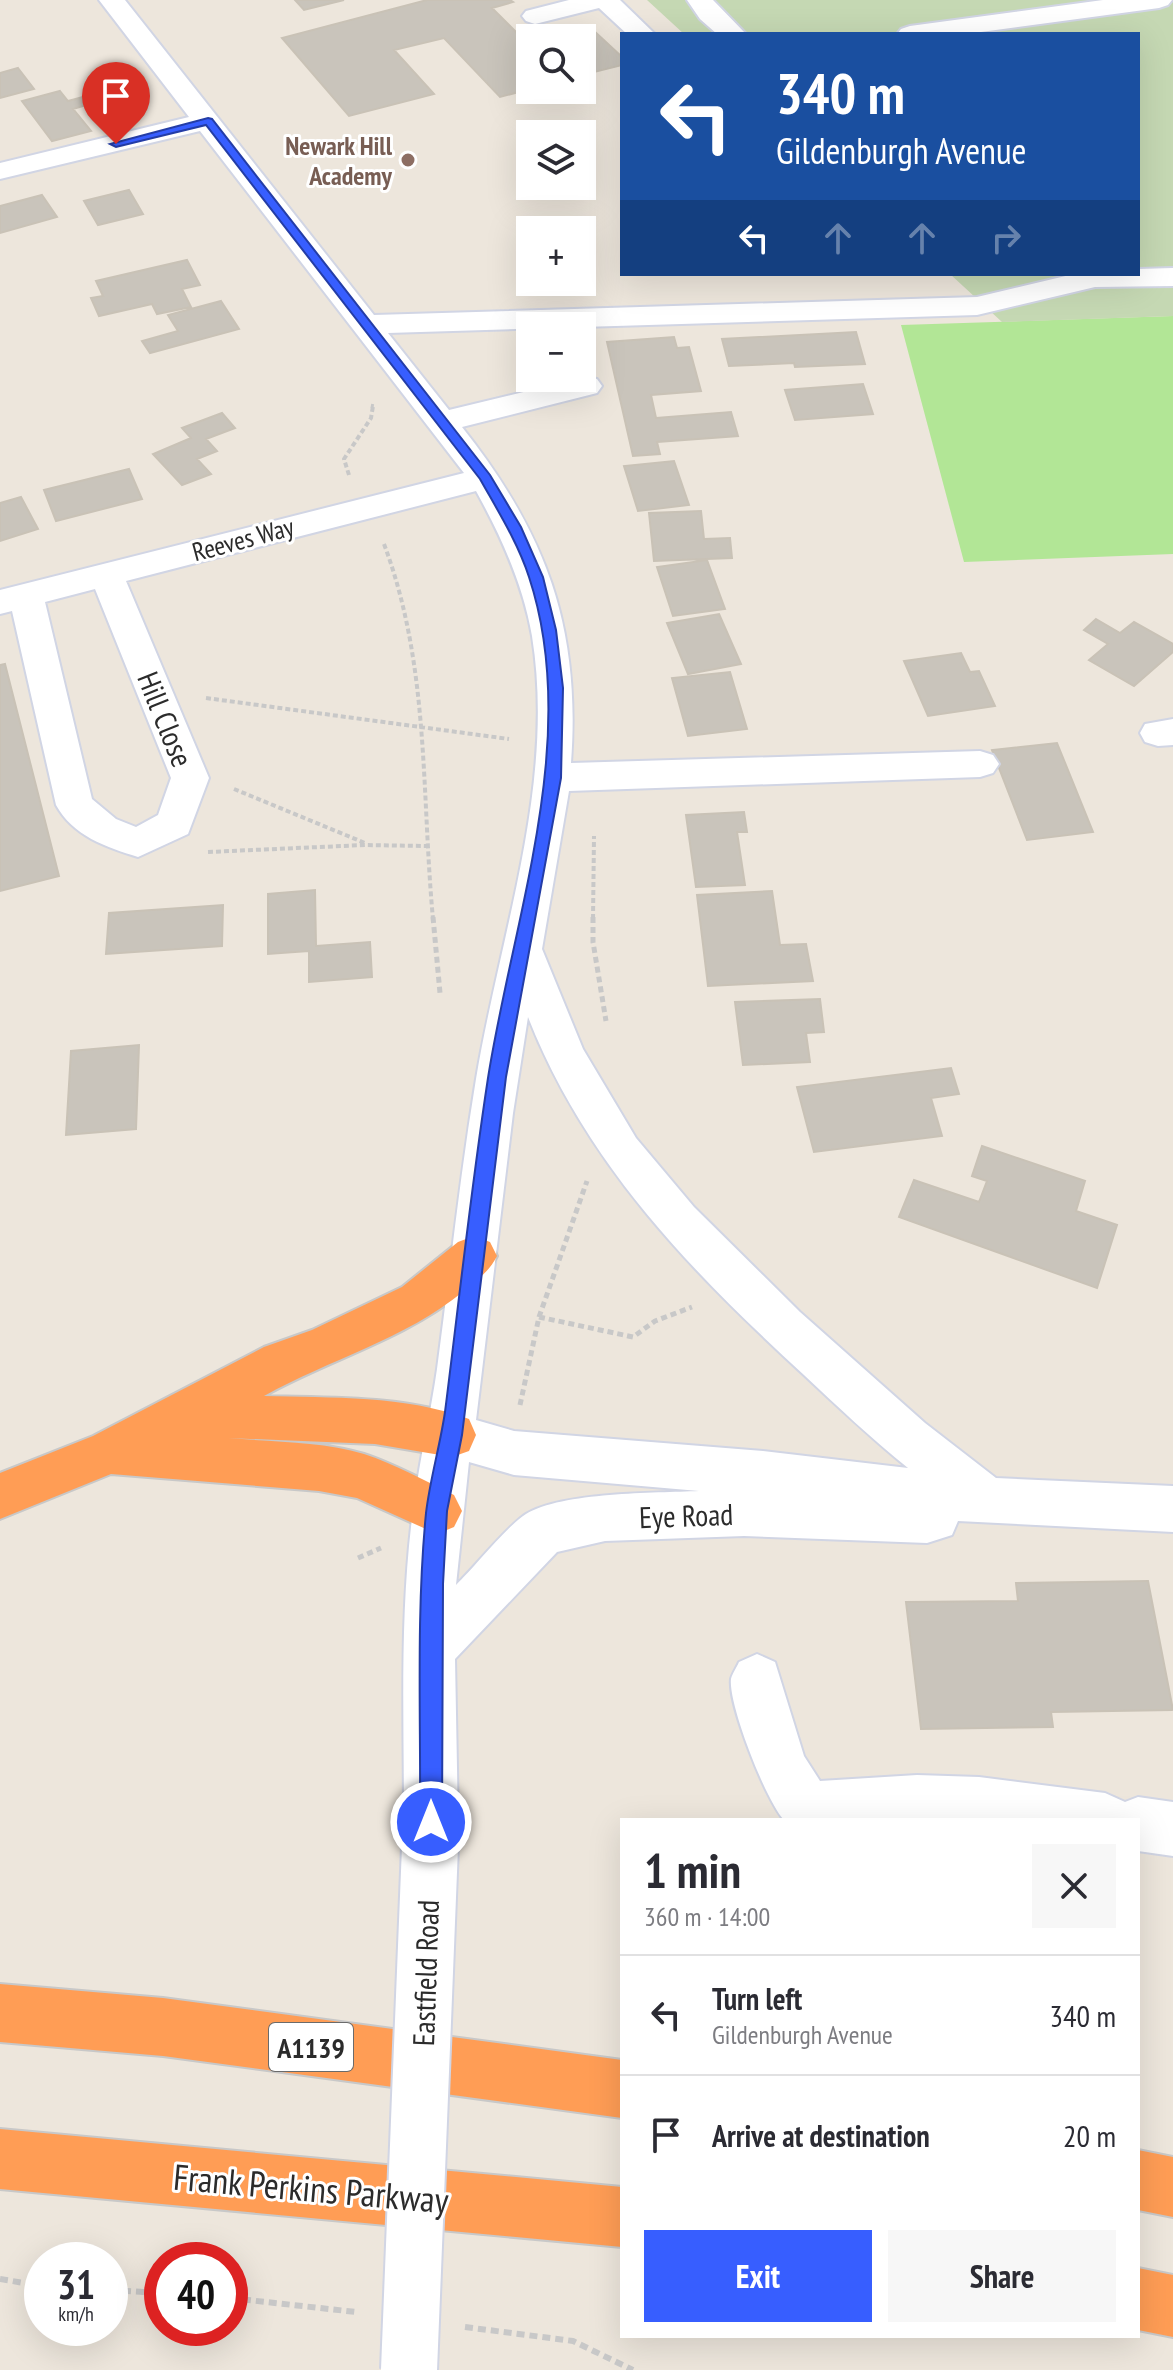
<!DOCTYPE html>
<meta charset="utf-8">
<style>
body{margin:0;font-family:"PT Sans Narrow",sans-serif;background:#f7f7f7;color:#2b2b33;height:100vh;display:flex;flex-direction:column;font-size:30px;white-space:nowrap}
*{box-sizing:border-box;margin:0}
p{font-size:26px;color:#7c7c81}
.icon{flex:none;width:44px;height:44px;fill:none;stroke:currentColor;stroke-width:2;stroke-linecap:round;stroke-linejoin:round}
.map{position:relative;flex:1;overflow:hidden}
.drawer{position:absolute;left:620px;top:1818px;width:520px;height:520px;display:flex;flex-direction:column;background:#fff;border-radius:0px;box-shadow:0 8px 32px #0002}
.drawer>*{flex:none}
.guide{position:absolute;left:620px;top:32px;width:520px;height:244px;border-radius:0px;box-shadow:0 8px 32px #0002;background:#1a4fa0;color:#fff;overflow:hidden}
.controls{position:absolute;left:516px;top:24px;display:grid;gap:16px}
.controls a{display:grid;place-items:center;width:80px;height:80px;border-radius:0px;background:#fff;box-shadow:0 8px 32px #0002;font-size:40px}
.speed{position:absolute;left:24px;top:2242px;display:flex;gap:16px;font-size:40px;font-weight:700;text-align:center}
.speed>*{display:grid;place-content:center;width:104px;height:104px;border-radius:50%;background:#fff;box-shadow:0 8px 32px #0002;line-height:1}
.speed small{font-size:20px;font-weight:400}
.speed .limit{border:12px solid #d22;background:#fff;color:#111}
.pin{position:absolute;display:grid;place-items:center;width:68px;height:68px;color:#fff;margin:-82px -34px;border-radius:50% 50% 50% 0;rotate:-45deg;box-shadow:0 0 8px #0007}
.pin .icon{rotate:45deg}
.me{position:absolute;width:88px;margin:-44px;rotate:0deg;stroke-linejoin:round;filter:drop-shadow(0 0 6px #0008)}
.turn{display:flex;align-items:center;gap:28px;height:168px;padding:0 24px;font-size:36px}
.turn .icon{width:104px;height:104px;stroke-width:2.5}
.turn b{display:block;font-size:56px;line-height:68px}
.lanes{display:flex;align-items:center;height:76px;padding:0 24px;background:#0003;justify-content:center;gap:40px;direction:ltr}
.lanes .off{opacity:.35}
.round{display:grid;place-items:center;flex:none;width:84px;height:84px;border-radius:0px;background:#f7f7f7}
.head{display:flex;align-items:center;justify-content:space-between;height:136px;padding:0 24px}
h1{font-size:48px;font-weight:600;line-height:60px}
.cta{display:flex;gap:16px;margin-top:auto;padding:16px 24px}
.cta a{flex:1;height:92px;border-radius:0px;background:#375eff;color:#fff;font-size:32px;font-weight:600;line-height:92px;text-align:center}
.cta a+a{background:#f7f7f7;color:#2b2b33}
ul{padding:0;list-style:none}
li{display:flex;align-items:center;gap:24px;height:120px;padding:0 24px;border-top:2px solid #e1e1e2}
li div{flex:1}
li b{display:block;font-size:30px}
li em{font-style:normal}
.map>svg:first-child{display:block}
.green{fill:#b2e696}
.cemetery{fill:#c5d8b3}
.building{fill:#c9c4bb;stroke:#c9c2b6;stroke-width:2}
.lines{fill:none;stroke-linecap:round;stroke-linejoin:round}
.minor-casing{stroke:#d1d5e4;stroke-width:4}
.highway-casing{stroke:#c8c8c8;stroke-width:4}
.path-far3{stroke:#c8c8c8;stroke-width:3;stroke-dasharray:4 3;stroke-linecap:butt}
.path-far2{stroke:#c8c8c8;stroke-width:4;stroke-dasharray:5 3;stroke-linecap:butt}
.path-far1{stroke:#c8c8c8;stroke-width:5;stroke-dasharray:6 4;stroke-linecap:butt}
.path{stroke:#c8c8c8;stroke-width:6;stroke-dasharray:8 5;stroke-linecap:butt}
.minor{fill:#fff;fill-rule:evenodd}
.highway{fill:#ff9d55;fill-rule:evenodd}
.minor-bridge-casing{stroke:#d1d5e4;stroke-width:60;stroke-linecap:butt}
.minor-bridge{stroke:#fff;stroke-width:56}
.route{fill:#375eff;stroke:#243da6;stroke-width:2}
.education-dot{fill:#8d6e63;stroke:#fff;stroke-width:3}
.labels{text-anchor:middle;dominant-baseline:central;stroke-width:6;stroke-linejoin:round;paint-order:stroke}
.far-education-label{font-size:26px;font-weight:bold;fill:#785e54;stroke:#fff;text-anchor:end}
.far-street-label{font-size:26px;fill:#2b2b2b;stroke:#fff}
.shield{fill:#fff;stroke:#6b6b6b;stroke-width:2}
.shield-label{font-size:28px;font-weight:bold;fill:#2b2b2b}
.street-label{font-size:30px;fill:#2b2b2b;stroke:#fff}
.near-street-label{font-size:36px;fill:#2b2b2b;stroke:#fff}
</style>
<div class="map">
<svg width="1173" height="2370" viewBox="0 0 1173 2370">
<rect width="100%" height="100%" fill="#ede6dc"/>
<path class="green" d="M1173,316V554L964,562L901,325Z"/>
<path class="cemetery" d="M647,0H1173V316L1002,322L950,274H1138V34H684Z"/>
<path class="building" d="M295,0H344L304,10Z
M427,0H510L513,2L492,8L530,46V89L500,97L444,38L394,50L434,94L349,116L282,38Z
M593,30L622,57V65L582,75V38H561Z
M18,68L34,89L0,98V73Z
M60,91L68,101L87,96L93,103L73,109L91,131L52,141L22,101Z
M129,190L143,214L98,225L84,201Z
M42,195L57,217L0,233V206Z
M187,260L200,285L182,289L191,307L157,314L152,304L99,316L91,298L103,296L96,281Z
M221,301L239,329L150,353L142,341L178,331L168,315Z
M856,332L865,364L795,367L794,363L729,366L722,339Z
M674,337L677,348L689,347L701,391L651,395L656,418L731,412L738,436L657,442L660,454L633,456L607,342Z
M863,384L873,414L795,420L785,390Z
M222,413L235,428L206,439L217,451L197,459L211,474L182,485L153,454L191,438L182,428Z
M674,461L689,505L638,511L624,466Z
M129,469L142,499L56,521L44,490Z
M21,497L38,529L0,541V503Z
M701,511L704,539L730,538L732,558L654,561L649,513Z
M707,560L725,609L673,616L657,567Z
M719,614L741,664L688,674L667,623Z
M1096,619L1120,633L1134,622L1173,644V652L1134,686L1089,660L1108,644L1084,630Z
M961,653L970,672L979,671L995,706L928,716L904,661Z
M5,664L59,876L0,891V665Z
M730,672L747,729L688,736L672,678Z
M1057,743L1093,832L1027,840L992,750Z
M744,812L747,832H737L745,885L696,887L686,815Z
M315,890L316,946L370,942L372,977L309,982V951L268,954V894Z
M772,891L780,945L806,944L813,981L708,986L697,895Z
M223,905L222,946L106,954L109,913Z
M820,999L824,1032L806,1033L810,1062L743,1065L735,1002Z
M139,1045L136,1129L66,1135L71,1051Z
M951,1068L959,1094L931,1098L942,1136L814,1152L797,1087Z
M982,1146L1085,1181L1076,1211L1117,1225L1097,1288L899,1217L914,1180L979,1202L987,1181L972,1176Z
M1148,1581L1173,1710L1051,1712L1053,1727L921,1729L906,1602L1018,1601L1016,1583Z"/>
<g class="lines">
<defs>
<path id="minor" d="M99,0H125L374,315L977,297L1074,274H1138V269L1173,268V286L1095,287L977,315L388,333L449,410L586,377L597,379L602,386L597,393L462,427C546,533 581,627 571,763L980,751L993,755L999,764L993,773L980,777L569,791L542,949L583,1049L636,1138L694,1207L800,1312L925,1423L996,1478L1173,1486V1532L958,1521L952,1535L927,1543L744,1536L605,1541L557,1552L455,1659L458,1822L450,1841L431,1849L412,1841L404,1822C404,1713 399,1604 415,1496C421,1453 431,1411 437,1369C450,1272 460,1175 476,1079C500,934 556,784 532,636C523,584 501,536 476,491L126,581L209,778L188,834L138,857C106,847 73,836 56,805L12,611L0,614V590L464,473L200,131L0,179V163L189,117ZM95,589L171,778L158,815L136,827L116,819L92,799L45,602ZM528,1017C586,1164 690,1270 804,1375C838,1407 872,1439 908,1468L763,1451L514,1431L476,1420L513,1113ZM469,1462L514,1475L699,1491C655,1493 562,1492 526,1514C508,1525 474,1568 456,1585Z
M569,0H620L655,34H627L599,8L535,24L526,21L522,16L526,11Z
M687,0H713L746,34H717L700,19Z
M1103,0H1172L1168,5L1159,8L966,34H897L901,29L910,26Z
M1173,719V745L1158,746L1145,742L1140,733L1145,724Z
M757,1654L775,1662L804,1756L820,1781L917,1775L979,1777L1105,1793L1125,1802L1138,1797L1173,1802V1856L1138,1851V1820H784C766,1801 728,1704 731,1679C732,1674 737,1667 739,1662Z"/>
<path id="highway" d="M474,1236L490,1242L497,1256C489,1272 477,1280 464,1291C404,1340 330,1359 264,1396C331,1398 405,1395 469,1419L476,1435L469,1451L452,1457L375,1444L228,1438C272,1442 321,1441 364,1454C395,1464 425,1481 454,1495L462,1511L454,1527L437,1534L357,1498L319,1491L111,1474L0,1519V1473L93,1436L264,1347L312,1330L402,1287L458,1242Z
M0,1984L163,1998L622,2060V2118L163,2056L0,2042Z
M0,2129L622,2187V2247L0,2189Z
M1138,2150L1173,2157V2217L1138,2210Z
M1138,2268L1173,2275V2337L1138,2330Z"/>
</defs>
<use href="#minor" class="minor-casing"/>
<use href="#highway" class="highway-casing"/>
<path class="path-far3" d="M372,408L373,402"/>
<path class="path-far2" d="M349,475L344,459L371,418L373,406
M384,544C430,667 421,791 433,919
M206,698L509,739
M234,789L365,843
M208,852L365,845L427,846
M593,919L594,836"/>
<path class="path-far1" d="M433,917L440,993
M593,917V942L606,1021
M539,1317L633,1337L655,1321L692,1307
M520,1405L539,1317L587,1181
M358,1558L381,1548"/>
<path class="path" d="M0,2279L42,2286
M110,2290L162,2293
M230,2298L356,2312
M465,2327L573,2341L633,2370"/>
<use href="#minor" class="minor"/>
<use href="#highway" class="highway"/>
<defs>
<path id="minor-bridge" d="M409,2370L431,1822"/>
</defs>
<use href="#minor-bridge" class="minor-bridge-casing"/>
<use href="#minor-bridge" class="minor-bridge"/>
</g>
<path class="route" d="M208,118L212,119L490,475L521,527L543,577L556,630L563,688L561,778L506,1077L462,1435L447,1511L443,1584L442,1822L439,1830L431,1833L423,1830L420,1822C421,1720 416,1615 426,1513C430,1479 440,1446 445,1412C459,1301 471,1189 488,1078C513,918 582,737 529,577C518,543 498,511 480,479L206,125L116,147L110,144Z"/>
<circle class="education-dot" cx="408" cy="160" r="8"/>
<g class="labels">
<g class="far-education-label">
<text x="392" y="145">Newark Hill<tspan x="392" dy="30">Academy</tspan></text>
</g>
<g class="far-street-label">
<text transform="translate(243 539) rotate(-15)">Reeves Way</text>
</g>
<rect class="shield" x="269" y="2023" width="84" height="48" rx="6"/>
<g class="shield-label">
<text x="311" y="2047">A1139</text>
</g>
<g class="street-label">
<text transform="translate(166 719) rotate(68)">Hill Close</text>
<text transform="translate(686 1515) rotate(-2)">Eye Road</text>
<text transform="translate(425 1973) rotate(-88)">Eastfield Road</text>
</g>
<g class="near-street-label">
<text transform="translate(311 2188) rotate(5)">Frank Perkins Parkway</text>
</g>
</g>
</svg>
<div class="controls">
<a><svg class="icon" aria-label="search" viewBox="0 0 24 24"><circle cx="10" cy="10" r="6"/><path d="M15 15l6 6"/></svg></a>
<a><svg class="icon" aria-label="layers" viewBox="0 0 24 24"><path d="M12 4l9 5-9 5-9-5zM3 14l9 5 9-5"/></svg></a>
<a>+</a>
<a>−</a>
</div>
<div class="speed"><div>31<small>km/h</small></div><div class="limit">40</div></div>
<div class="pin" style="left:116px;top:144px;background:#d93025"><svg class="icon" aria-label="arrive" viewBox="0 0 24 24"><path d="M6 21V4h12l-3 4 3 4H6"/></svg></div>
<svg class="me" style="left:431px;top:1822px" viewBox="-20 -20 40 40"><circle r="17" fill="#375eff" stroke="#fff" stroke-width="3"/><path d="M0-11L8 9 0 5-8 9z" fill="#fff"/></svg>
<div class="guide">
<div class="turn"><svg class="icon" aria-label="left" viewBox="0 0 24 24"><path d="M17 20v-9H6M10 6l-5 5 5 5"/></svg><div><b>340 m</b>Gildenburgh Avenue</div></div>
<div class="lanes"><svg class="icon" aria-label="left" viewBox="0 0 24 24"><path d="M17 20v-9H6M10 6l-5 5 5 5"/></svg><svg class="icon off" aria-label="ahead" viewBox="0 0 24 24"><path d="M12 20V5M6 11l6-6 6 6"/></svg><svg class="icon off" aria-label="ahead" viewBox="0 0 24 24"><path d="M12 20V5M6 11l6-6 6 6"/></svg><svg class="icon off" aria-label="right" viewBox="0 0 24 24"><path d="M7 20v-9h11M14 6l5 5-5 5"/></svg></div>
</div>
<section class="drawer">
<div class="head"><div><h1>1 min</h1><p>360 m · 14:00</p></div><a class="round"><svg class="icon" aria-label="close" viewBox="0 0 24 24"><path d="M6 6l12 12M18 6L6 18"/></svg></a></div>
<ul>
<li><svg class="icon" aria-label="left" viewBox="0 0 24 24"><path d="M17 20v-9H6M10 6l-5 5 5 5"/></svg><div><b>Turn left</b><p>Gildenburgh Avenue</p></div><em>340 m</em></li>
<li><svg class="icon" aria-label="arrive" viewBox="0 0 24 24"><path d="M6 21V4h12l-3 4 3 4H6"/></svg><div><b>Arrive at destination</b></div><em>20 m</em></li>
</ul>
<div class="cta"><a>Exit</a><a>Share</a></div>
</section>
</div>
